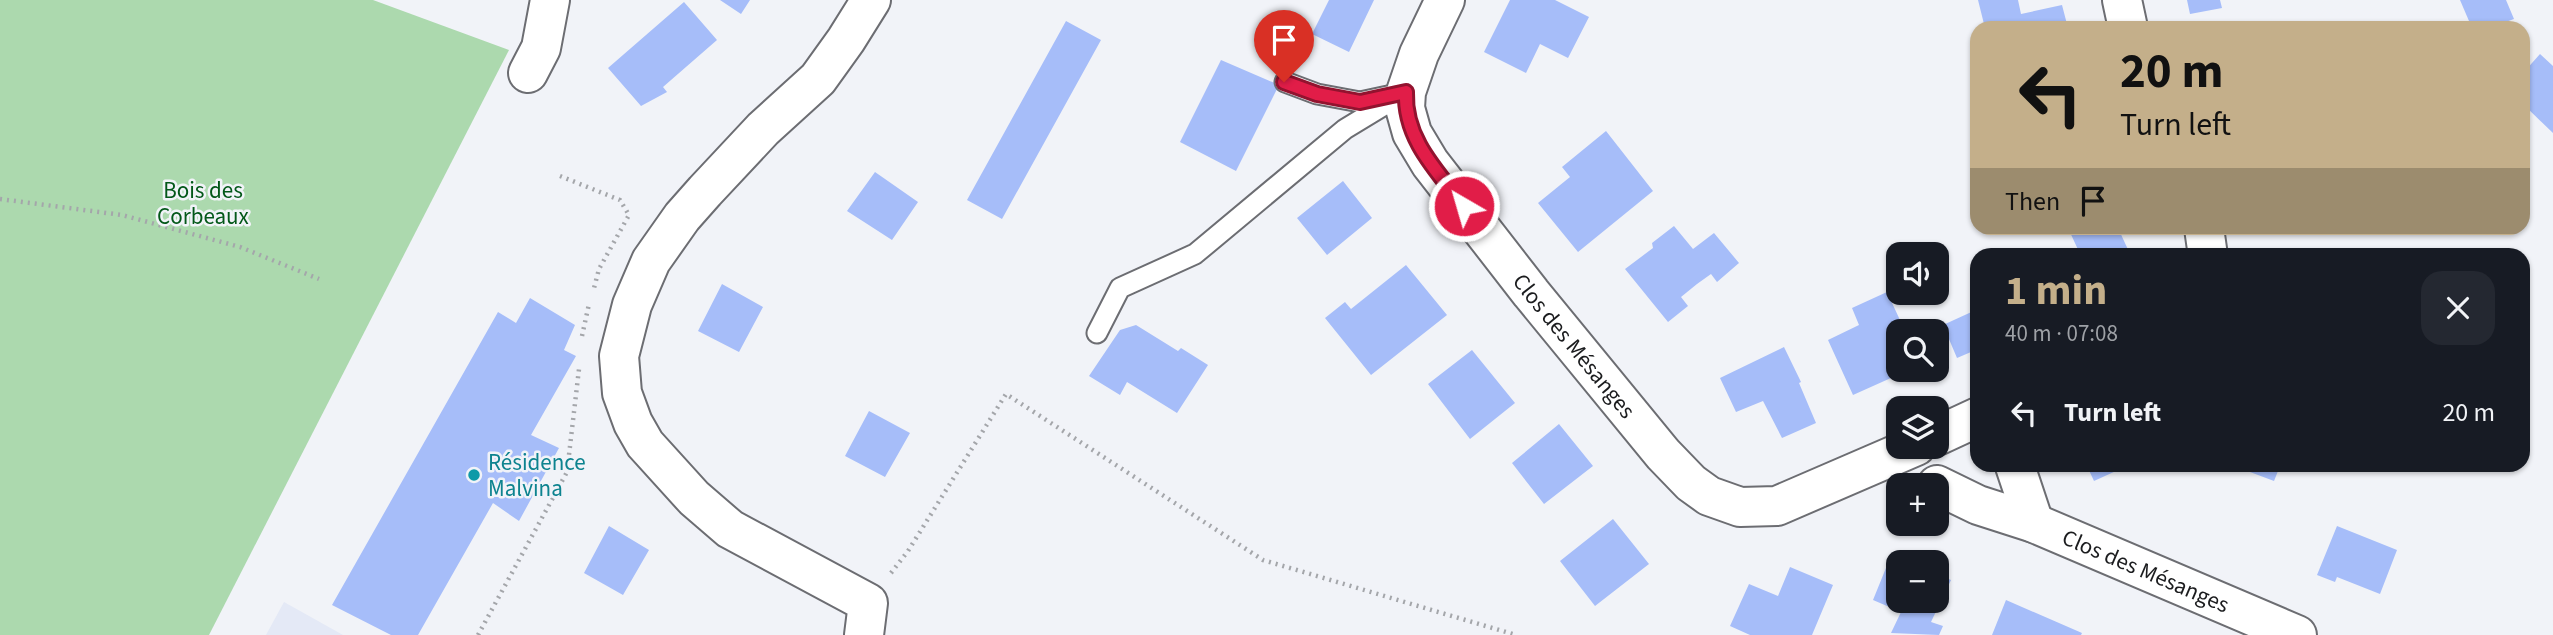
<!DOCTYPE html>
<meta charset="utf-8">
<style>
body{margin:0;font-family:"Source Sans 3",sans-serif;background:#242831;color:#f1f3f6;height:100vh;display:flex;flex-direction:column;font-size:26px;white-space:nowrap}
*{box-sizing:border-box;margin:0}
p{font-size:23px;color:#9ea1a6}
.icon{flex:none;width:38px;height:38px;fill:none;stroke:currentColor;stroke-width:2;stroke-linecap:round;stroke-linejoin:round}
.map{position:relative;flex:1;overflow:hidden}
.sheet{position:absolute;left:1970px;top:248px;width:560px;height:224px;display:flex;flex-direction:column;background:#171b24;border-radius:21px;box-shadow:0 2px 5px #0004}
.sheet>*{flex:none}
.banner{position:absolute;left:1970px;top:21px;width:560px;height:214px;border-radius:21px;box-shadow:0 2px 5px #0004;background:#c4af8a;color:#111;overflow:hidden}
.buttons{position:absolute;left:1886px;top:242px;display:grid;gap:14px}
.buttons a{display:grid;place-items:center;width:63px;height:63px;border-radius:14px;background:#171b24;box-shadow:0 2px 5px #0004;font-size:35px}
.pin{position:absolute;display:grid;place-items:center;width:60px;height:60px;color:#fff;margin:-72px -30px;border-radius:50% 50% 50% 0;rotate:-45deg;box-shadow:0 0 7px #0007}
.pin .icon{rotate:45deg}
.me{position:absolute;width:77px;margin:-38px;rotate:322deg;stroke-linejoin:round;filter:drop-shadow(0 0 5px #0008)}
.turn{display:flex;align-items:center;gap:24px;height:147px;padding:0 35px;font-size:32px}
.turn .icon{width:91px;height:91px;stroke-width:2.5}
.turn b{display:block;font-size:49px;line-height:60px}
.then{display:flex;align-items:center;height:66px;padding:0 35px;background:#0003;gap:14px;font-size:26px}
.round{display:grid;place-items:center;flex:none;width:74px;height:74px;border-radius:21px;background:#242831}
.head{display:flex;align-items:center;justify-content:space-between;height:119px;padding:0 35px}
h1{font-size:42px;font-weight:700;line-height:52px;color:#c4af8a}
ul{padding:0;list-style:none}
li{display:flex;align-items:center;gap:21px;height:91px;padding:0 35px}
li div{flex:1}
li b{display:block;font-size:26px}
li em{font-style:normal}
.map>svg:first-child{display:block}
.built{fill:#e4e9f6}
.green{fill:#acd9ae}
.building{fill:#a6bdf9}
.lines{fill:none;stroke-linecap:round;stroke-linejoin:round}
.service-casing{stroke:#6c6d72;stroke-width:23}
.minor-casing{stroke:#6c6d72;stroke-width:42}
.path{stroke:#a4a6aa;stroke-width:4.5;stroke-dasharray:2 5;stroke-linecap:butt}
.service{stroke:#fff;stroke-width:19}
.minor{stroke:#fff;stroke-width:38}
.route-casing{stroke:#92132f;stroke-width:18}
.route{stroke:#e11d48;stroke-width:12}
.culture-dot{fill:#0f9aa8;stroke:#f1f3f8;stroke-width:2.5}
.labels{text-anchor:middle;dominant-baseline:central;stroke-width:5;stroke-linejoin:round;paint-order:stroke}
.park-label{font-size:23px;fill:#035819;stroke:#f1f3f8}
.street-label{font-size:23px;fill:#1b1c1e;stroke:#f1f3f8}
.culture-label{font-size:23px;fill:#0d838f;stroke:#f1f3f8;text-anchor:start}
</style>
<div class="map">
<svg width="2553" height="635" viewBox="0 0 2553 635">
<rect width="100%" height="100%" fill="#f1f3f8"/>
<path class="built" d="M284,602L343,635H266Z"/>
<path class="green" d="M0,0H373L509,50L209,635H0Z"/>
<path class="building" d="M720,0H750L741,14Z
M1329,0H1374L1349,52L1312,34Z
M1510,0H1555L1589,17L1568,58L1540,44L1526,73L1484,52Z
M1978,0H2018L2021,14L2062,5L2068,28H1985Z
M2187,0H2220L2222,8L2190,14Z
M2460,0H2506L2514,19L2489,28H2472Z
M684,2L717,40L663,87L667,92L641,106L608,68Z
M1066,21L1101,40L1002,219L967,200Z
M2540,54L2553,66V133L2524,105V72Z
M1221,60L1279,85L1236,171L1180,142Z
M1606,131L1653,191L1578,252L1538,203L1570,177L1562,167Z
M875,172L918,202L892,240L847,211Z
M1343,181L1372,218L1327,255L1297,218Z
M1674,226L1693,249L1714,233L1739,263L1717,282L1711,274L1697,284L1681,297L1688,306L1668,322L1625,269L1653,248L1652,243Z
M2068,228H2118L2131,256H2081Z
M1406,265L1447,315L1371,375L1325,318L1345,302L1351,309Z
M722,284L763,307L739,352L698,331Z
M1887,292L1905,331H1899V369H1911L1853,395L1828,340L1859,325L1852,308Z
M530,298L575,325L564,350L576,356L531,435L559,448L519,521L493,503L418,635H391L332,605L498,312L516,323Z
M1978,309V349L1957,358L1943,325Z
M1136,325L1178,351L1181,348L1208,365L1177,413L1127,382L1120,395L1089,376L1120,330Z
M1784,347L1801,382L1799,383L1816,423L1782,438L1763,401L1736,412L1720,378Z
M1472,350L1515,403L1470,439L1428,384Z
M869,411L910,433L885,477L845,456Z
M1559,424L1593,466L1544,504L1512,463Z
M2087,466H2127L2094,481Z
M2234,466H2280L2274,481Z
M1613,519L1649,564L1595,606L1560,561Z
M609,526L649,550L623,595L584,573Z
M2337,526L2397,550L2380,594L2337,577L2335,582L2317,575Z
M1888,563L1899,567V600H1937V574L1951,580L1931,622L1943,626L1939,635L1891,633L1901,612L1873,600Z
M1790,567L1833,585L1812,635H1750L1730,626L1749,584L1778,596Z
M2006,600L2082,633L2081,635H1992Z"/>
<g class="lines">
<defs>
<path id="service" d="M1285,82L1317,94L1360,102L1388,96
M1097,333L1120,288L1195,254L1345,129L1406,92"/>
<g id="minor">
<path id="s1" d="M1445,0L1419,54L1406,92L1405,108L1412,133L1430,163L1531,293L1663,454L1691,483L1709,496L1740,507L1777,506L1916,446"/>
<path d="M2122,0L2128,28"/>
<path d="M528,73L541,48L550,0"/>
<path d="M2204,228L2208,256"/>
<path d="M1937,436L1978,417"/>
<path d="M2015,466L2034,523"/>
<path id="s2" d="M1937,485L1978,505L2034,523L2297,635"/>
<path d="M864,635L868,603L730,529L694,498L645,444L633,423L622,393L619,356L632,305L651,261L682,217L705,191L763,129L818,79L846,40L871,0"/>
</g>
</defs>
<use href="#service" class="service-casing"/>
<use href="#minor" class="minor-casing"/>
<path class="path" d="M560,176L620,200L629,215L599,269L593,292
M0,199L122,215L240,247L319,279
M582,336L589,304
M891,573L908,551L1006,394L1263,560L1516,635
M478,635L567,472L579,369"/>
<use href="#service" class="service"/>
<use href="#minor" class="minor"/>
</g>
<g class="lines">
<defs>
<path id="route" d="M1284,82L1317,94L1360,102L1406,92C1404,139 1437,171 1464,206"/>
</defs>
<use href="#route" class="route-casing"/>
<use href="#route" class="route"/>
</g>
<circle class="culture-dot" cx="474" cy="475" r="7"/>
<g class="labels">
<g class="park-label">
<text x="203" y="190">Bois des<tspan x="203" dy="26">Corbeaux</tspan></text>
</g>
<g class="street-label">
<text stroke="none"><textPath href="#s1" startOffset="410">Clos des Mésanges</textPath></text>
<text stroke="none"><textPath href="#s2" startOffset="226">Clos des Mésanges</textPath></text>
</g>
<g class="culture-label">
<text x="488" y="462">Résidence<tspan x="488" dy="26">Malvina</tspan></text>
</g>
</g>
</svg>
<div class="buttons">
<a><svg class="icon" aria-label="sound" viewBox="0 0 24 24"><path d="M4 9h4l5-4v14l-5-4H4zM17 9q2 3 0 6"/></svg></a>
<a><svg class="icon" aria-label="search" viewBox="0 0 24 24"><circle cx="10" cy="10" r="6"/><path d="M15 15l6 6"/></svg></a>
<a><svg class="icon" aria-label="layers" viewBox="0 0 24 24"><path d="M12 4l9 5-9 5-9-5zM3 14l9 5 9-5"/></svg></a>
<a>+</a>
<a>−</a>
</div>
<div class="pin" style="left:1284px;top:82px;background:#d93025"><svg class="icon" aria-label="arrive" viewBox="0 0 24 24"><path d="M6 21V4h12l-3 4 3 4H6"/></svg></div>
<svg class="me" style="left:1464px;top:206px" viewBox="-20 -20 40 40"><circle r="17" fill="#e11d48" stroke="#fff" stroke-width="3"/><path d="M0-11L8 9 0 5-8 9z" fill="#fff"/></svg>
<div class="banner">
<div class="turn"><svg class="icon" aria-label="left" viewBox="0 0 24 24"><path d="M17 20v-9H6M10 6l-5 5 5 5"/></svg><div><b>20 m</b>Turn left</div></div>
<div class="then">Then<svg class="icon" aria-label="arrive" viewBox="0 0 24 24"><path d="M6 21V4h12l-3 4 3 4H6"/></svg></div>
</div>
<section class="sheet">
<div class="head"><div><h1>1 min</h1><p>40 m · 07:08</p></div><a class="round"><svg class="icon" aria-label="close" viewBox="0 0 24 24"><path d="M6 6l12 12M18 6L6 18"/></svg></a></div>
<ul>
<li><svg class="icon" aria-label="left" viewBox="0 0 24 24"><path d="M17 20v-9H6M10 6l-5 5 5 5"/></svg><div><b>Turn left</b></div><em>20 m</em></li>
</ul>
</section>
</div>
